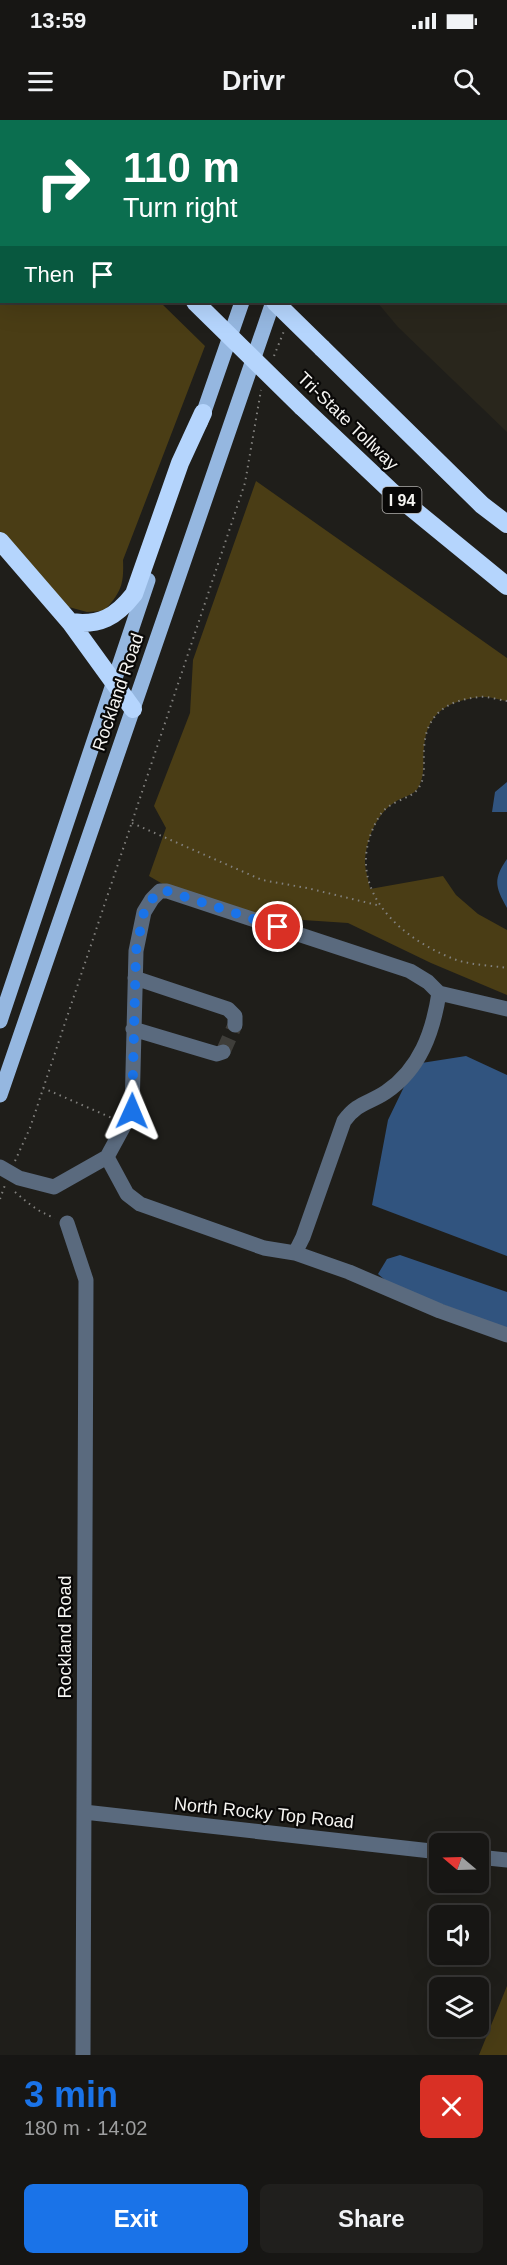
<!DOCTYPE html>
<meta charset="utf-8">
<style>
body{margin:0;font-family:Helvetica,sans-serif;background:#201f1d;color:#f1f3f6;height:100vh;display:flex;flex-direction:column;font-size:22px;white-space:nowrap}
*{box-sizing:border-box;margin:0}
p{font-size:20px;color:#9e9fa0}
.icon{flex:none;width:33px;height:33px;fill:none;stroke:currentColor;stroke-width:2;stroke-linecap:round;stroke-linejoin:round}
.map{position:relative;height:1935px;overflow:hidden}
.side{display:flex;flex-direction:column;background:#171614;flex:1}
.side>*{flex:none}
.banner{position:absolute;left:0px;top:0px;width:507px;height:183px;box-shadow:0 6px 24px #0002,0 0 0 2px #363534;background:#0b6e4f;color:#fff;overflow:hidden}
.needle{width:39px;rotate:289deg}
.fabs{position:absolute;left:429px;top:1713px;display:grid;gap:12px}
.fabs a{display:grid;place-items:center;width:60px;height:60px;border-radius:9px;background:#171614;box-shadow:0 6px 24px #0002,0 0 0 2px #363534;font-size:30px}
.pin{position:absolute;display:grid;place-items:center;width:51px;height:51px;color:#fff;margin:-26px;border:3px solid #fff;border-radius:50%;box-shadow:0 2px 6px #0007}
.me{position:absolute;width:66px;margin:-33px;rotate:1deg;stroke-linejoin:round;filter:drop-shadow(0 0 4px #0008)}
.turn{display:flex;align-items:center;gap:21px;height:126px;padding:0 24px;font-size:27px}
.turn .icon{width:78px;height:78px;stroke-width:2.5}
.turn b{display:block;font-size:42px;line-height:51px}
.then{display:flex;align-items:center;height:57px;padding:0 24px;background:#0003;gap:12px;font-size:22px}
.round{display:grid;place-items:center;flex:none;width:63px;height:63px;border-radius:9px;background:#201f1d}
.overview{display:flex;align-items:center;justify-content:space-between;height:102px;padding:0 24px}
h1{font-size:36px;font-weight:800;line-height:45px;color:#1a73e8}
.primary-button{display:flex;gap:12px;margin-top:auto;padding:12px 24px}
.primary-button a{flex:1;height:69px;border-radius:9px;background:#1a73e8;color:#fff;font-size:24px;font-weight:800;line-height:69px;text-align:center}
.primary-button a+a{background:#201f1d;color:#f1f3f6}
.status{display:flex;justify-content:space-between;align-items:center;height:42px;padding:0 30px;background:#171614;direction:ltr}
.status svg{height:16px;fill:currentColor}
header{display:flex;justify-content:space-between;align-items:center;height:78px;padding:0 24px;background:#171614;font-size:27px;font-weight:800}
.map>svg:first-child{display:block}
.built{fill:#29261c}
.green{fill:#4a3d15}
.water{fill:#31547f}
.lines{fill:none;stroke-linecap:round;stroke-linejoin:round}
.minor-tunnel{stroke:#3f3e3a;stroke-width:15;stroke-dasharray:15 8;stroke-linecap:butt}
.path{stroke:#82817e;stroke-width:2;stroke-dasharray:1.5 4.5;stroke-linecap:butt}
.minor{stroke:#5a6a7e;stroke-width:15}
.major{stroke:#95b7e0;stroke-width:15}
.highway{stroke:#b5d5fd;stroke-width:18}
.highway-bridge{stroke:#b5d5fd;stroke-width:18}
.route{stroke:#1a73e8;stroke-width:10;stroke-dasharray:0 18}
.labels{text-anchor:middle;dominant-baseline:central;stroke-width:4.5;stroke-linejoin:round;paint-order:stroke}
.shield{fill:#090807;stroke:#aeadab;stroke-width:1.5}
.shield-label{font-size:16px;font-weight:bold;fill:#f5f4f1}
.street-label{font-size:18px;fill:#f5f4f1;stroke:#090807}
</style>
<div class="status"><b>13:59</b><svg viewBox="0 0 49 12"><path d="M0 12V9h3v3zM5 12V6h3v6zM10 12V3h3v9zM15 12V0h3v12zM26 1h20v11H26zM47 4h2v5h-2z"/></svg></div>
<header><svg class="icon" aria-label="menu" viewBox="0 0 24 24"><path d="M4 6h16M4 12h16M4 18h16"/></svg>Drivr<svg class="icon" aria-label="search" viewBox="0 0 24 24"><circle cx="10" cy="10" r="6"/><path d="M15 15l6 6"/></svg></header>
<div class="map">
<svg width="507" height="1935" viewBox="0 0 507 1935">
<rect width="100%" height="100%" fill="#1f1e1a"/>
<path class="built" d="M379,0H507V312L398,207L377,182H506V2L378,1Z"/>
<path class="green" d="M132,0H281L133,2Z
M0,70L2,182H160L205,226L123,440C124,465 121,472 104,491L87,492L54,483L0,418Z
M256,361L507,538V581C499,580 488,576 480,577C447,581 427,593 424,627C422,642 426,654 418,668C414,675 402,677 395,682C376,694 366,720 365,742C365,750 369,761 370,769L443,756L456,775L478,794L507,810V875L431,843L348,803L214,794L149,756L166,708L154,686L190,593L193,540Z
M507,1866V1935H479Z"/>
<path class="water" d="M507,662V692H492L495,672Z
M507,739V788C495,767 493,759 507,739Z
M466,936L507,955V1136L372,1085L388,1000L415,944Z
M400,1135L507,1172V1209L391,1165L378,1154L387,1139Z"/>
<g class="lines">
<path class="minor-tunnel" d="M223,932L235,905"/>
<path class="path" d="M364,2L365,0
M506,147L507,148
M274,236L284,211
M507,581C499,580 488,576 480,577C446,580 425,595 424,630C423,643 427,658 417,670C410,679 389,681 380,695C341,759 389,812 449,837C466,845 488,845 507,848
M132,703L262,760L307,768L381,786
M43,968L112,998
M15,1041L30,1008L245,363L261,270
M15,1072C28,1083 38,1092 55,1098
M0,1079L5,1065"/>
<path class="minor" d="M406,2V0
M466,2L467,0
M135,858L228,889L235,896V905
M133,909L210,932L217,934L223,932
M107,1037L127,1074L140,1084L264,1128L295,1133L349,1152L440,1191L507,1215
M0,1047L19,1058L54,1067L107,1037L132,991L136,831L144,792L152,779L160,771H167L410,851L428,862L439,873L507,889
M67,1103L86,1160L83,1935
M295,1133L303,1117L344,1001C358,982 368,984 386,972C420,949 433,912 439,873
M84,1692L440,1732
M478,1737L507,1740"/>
<path class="major" d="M305,2V0
M336,2L337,0
M200,303L242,182
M0,901L148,460
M0,975L273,182"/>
<path class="highway" d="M25,0L26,2
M83,0L84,2
M119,0L120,2
M0,63L2,64
M322,228L482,385L507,404
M302,287L392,372L507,466
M0,421L70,502L133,589
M70,502C100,506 116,497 134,474L180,343L203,293"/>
<path class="highway-bridge" d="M195,182L302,287
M275,182L322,228"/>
</g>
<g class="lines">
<path class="route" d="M132,991L136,831L144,792L152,779L160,771H167L278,807"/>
</g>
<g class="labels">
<rect class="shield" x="382.5" y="367" width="39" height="26" rx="4.5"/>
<g class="shield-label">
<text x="402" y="380">I 94</text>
</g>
<g class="street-label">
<text transform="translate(348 301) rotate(44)">Tri-State Tollway</text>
<text transform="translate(118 572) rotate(-71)">Rockland Road</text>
<text transform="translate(65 1517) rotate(-90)">Rockland Road</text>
<text transform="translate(264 1693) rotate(6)">North Rocky Top Road</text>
</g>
</g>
</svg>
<div class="fabs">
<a><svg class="needle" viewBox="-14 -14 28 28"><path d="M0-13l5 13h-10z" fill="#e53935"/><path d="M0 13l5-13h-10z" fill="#9e9fa0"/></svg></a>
<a><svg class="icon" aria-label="sound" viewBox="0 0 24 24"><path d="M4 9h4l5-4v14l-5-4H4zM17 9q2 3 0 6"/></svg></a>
<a><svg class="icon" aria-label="layers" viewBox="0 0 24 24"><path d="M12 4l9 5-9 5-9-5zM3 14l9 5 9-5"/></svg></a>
</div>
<div class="pin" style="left:278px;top:807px;background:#d93025"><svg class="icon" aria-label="arrive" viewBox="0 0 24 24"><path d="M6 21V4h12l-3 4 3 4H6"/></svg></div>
<svg class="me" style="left:132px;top:991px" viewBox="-20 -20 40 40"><path d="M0-17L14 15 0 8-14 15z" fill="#1a73e8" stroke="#fff" stroke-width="4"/></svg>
<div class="banner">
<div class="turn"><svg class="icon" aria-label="right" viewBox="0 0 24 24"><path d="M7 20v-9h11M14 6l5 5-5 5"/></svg><div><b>110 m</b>Turn right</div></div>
<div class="then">Then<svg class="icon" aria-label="arrive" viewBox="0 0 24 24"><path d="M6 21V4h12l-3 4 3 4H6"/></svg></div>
</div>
</div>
<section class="side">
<div class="overview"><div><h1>3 min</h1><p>180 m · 14:02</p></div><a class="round" style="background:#d93025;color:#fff"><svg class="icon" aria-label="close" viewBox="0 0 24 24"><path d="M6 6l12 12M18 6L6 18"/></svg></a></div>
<div class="primary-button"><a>Exit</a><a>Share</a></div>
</section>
